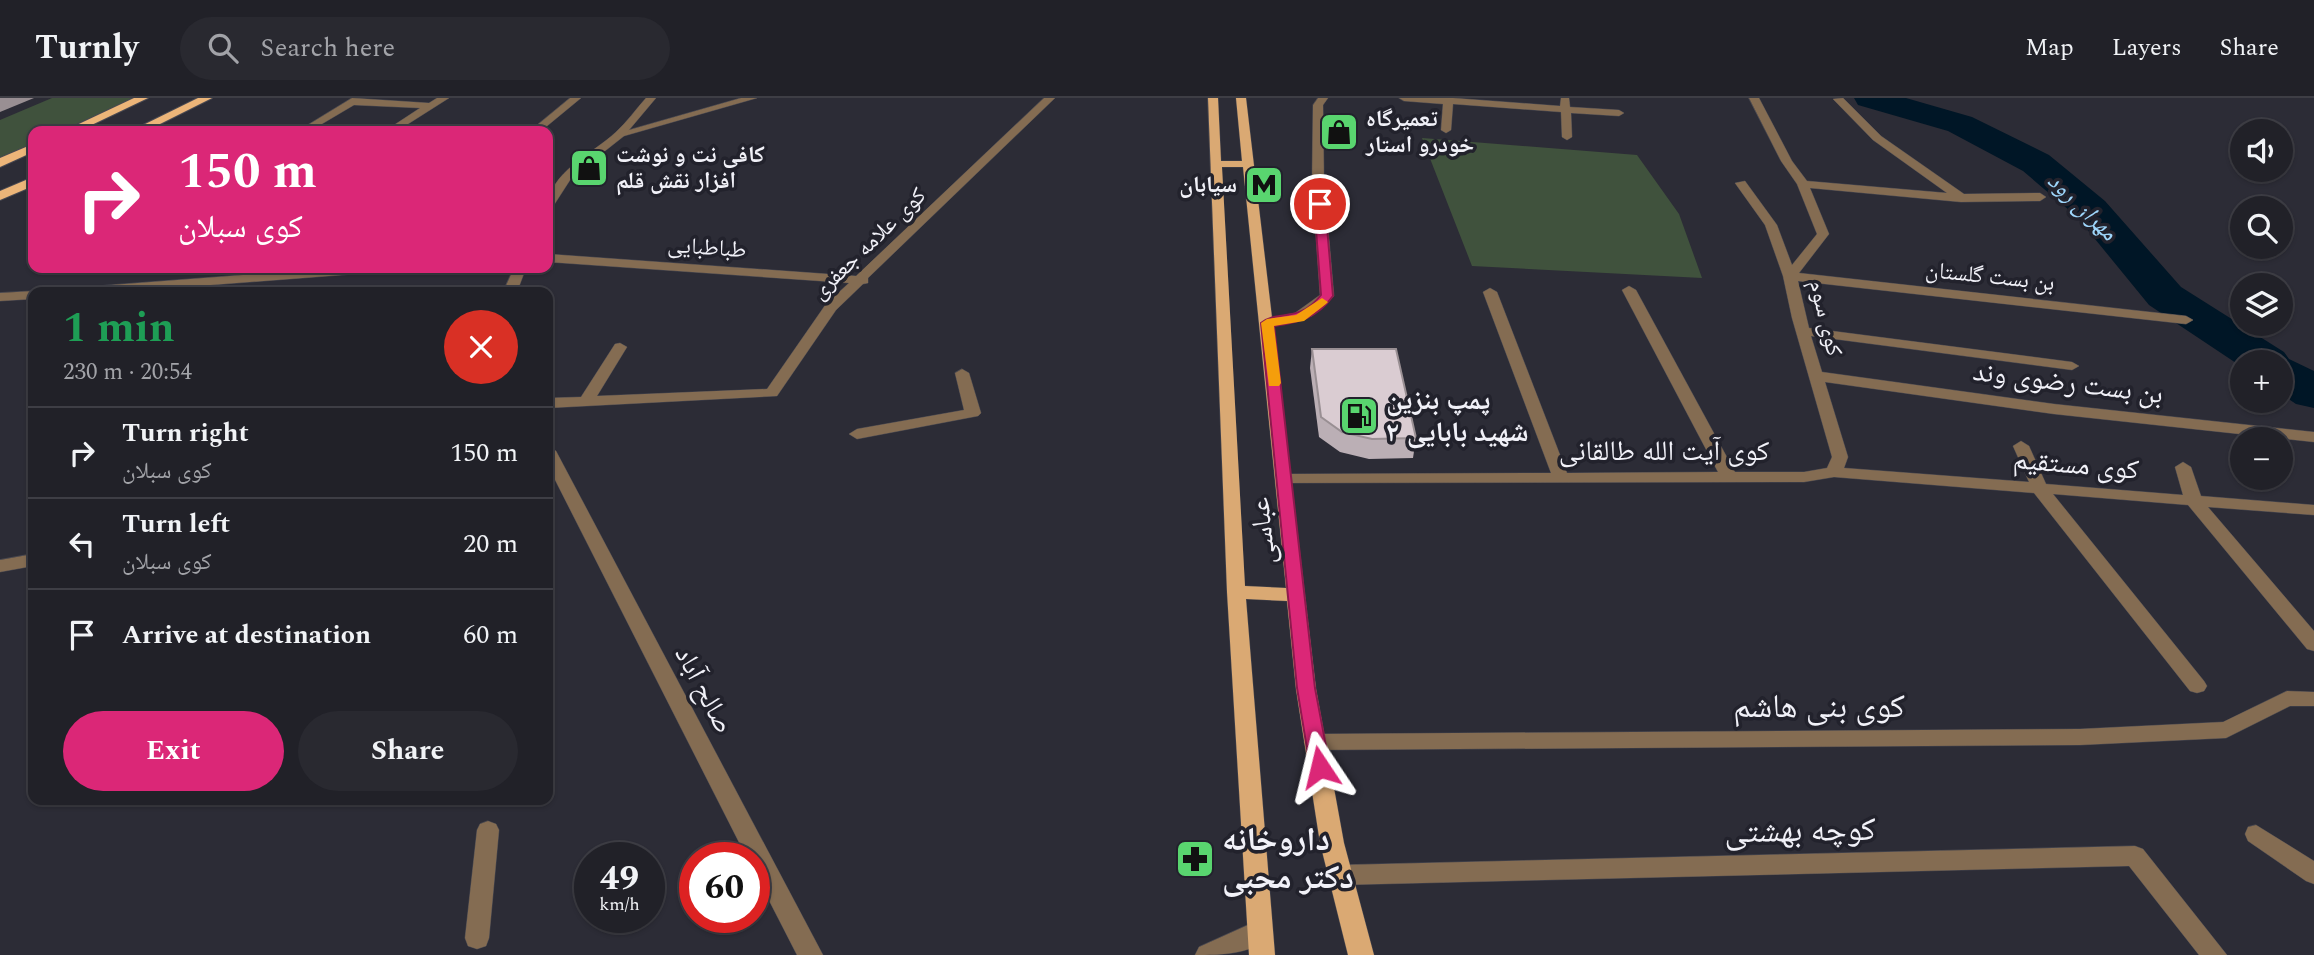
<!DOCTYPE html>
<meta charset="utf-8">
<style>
body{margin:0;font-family:Spectral,"Noto Naskh Arabic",serif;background:#292930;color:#f1f3f6;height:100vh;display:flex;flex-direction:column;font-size:26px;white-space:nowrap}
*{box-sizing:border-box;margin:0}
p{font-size:23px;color:#a2a3a8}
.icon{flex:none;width:38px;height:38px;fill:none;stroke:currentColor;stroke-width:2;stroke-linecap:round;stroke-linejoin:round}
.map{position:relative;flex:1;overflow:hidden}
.drawer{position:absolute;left:28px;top:189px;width:525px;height:518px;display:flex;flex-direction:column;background:#212128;border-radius:14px;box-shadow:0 2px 5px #0004,0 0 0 2px #3e3e45}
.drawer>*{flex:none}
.hud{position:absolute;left:28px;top:28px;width:525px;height:147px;border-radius:14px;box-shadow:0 2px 5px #0004,0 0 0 2px #3e3e45;background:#db2777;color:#fff;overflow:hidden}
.fabs{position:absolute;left:2230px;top:21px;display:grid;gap:14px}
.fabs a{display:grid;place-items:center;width:63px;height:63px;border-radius:50%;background:#212128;box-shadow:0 2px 5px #0004,0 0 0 2px #3e3e45;font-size:35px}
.speed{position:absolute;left:574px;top:744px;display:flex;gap:14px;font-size:35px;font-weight:700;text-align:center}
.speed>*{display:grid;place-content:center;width:91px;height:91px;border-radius:50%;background:#212128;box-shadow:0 2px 5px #0004,0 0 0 2px #3e3e45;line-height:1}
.speed small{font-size:18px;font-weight:400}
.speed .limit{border:10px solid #d22;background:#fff;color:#111}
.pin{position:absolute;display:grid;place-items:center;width:60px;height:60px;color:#fff;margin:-30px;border:4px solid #fff;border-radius:50%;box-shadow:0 2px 7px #0007}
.me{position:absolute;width:77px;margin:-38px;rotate:350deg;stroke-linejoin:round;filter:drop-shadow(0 0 5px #0008)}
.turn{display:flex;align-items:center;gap:24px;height:147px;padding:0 35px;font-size:32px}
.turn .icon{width:91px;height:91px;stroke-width:2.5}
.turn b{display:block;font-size:49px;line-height:60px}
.round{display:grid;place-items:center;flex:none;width:74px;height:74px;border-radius:37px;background:#292930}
.head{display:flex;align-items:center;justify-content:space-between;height:119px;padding:0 35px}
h1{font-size:42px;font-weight:700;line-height:52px;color:#1e9e55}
.primary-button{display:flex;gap:14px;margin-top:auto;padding:14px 35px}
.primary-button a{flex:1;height:80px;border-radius:42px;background:#db2777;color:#fff;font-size:28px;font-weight:700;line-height:80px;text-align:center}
.primary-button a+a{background:#292930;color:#f1f3f6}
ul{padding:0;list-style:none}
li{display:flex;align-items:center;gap:21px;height:91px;padding:0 35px;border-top:2px solid #3e3e45}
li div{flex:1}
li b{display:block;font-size:26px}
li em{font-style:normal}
header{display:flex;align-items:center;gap:42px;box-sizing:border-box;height:98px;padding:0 35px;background:#212128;border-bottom:2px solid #3e3e45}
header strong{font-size:33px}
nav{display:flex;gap:38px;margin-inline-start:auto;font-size:24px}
.search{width:490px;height:63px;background:#292930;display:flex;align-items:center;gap:18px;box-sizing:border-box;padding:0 24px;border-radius:38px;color:#a2a3a8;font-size:26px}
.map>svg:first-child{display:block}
.green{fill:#40523d}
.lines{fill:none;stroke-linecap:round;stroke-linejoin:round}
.river{fill:#001626;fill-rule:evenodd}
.minor-casing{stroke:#484851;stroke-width:1}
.tertiary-casing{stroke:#484851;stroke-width:1}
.primary-casing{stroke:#484851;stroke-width:1}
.trunk-casing{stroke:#484851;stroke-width:2}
.minor{fill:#846c52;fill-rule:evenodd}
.tertiary{fill:#846c52;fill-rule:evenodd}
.primary{fill:#daa973;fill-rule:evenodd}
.trunk{fill:#ecb579;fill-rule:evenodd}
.wall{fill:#bbafb5}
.shaded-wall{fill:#998f93}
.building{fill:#daccd2;stroke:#998f93;stroke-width:2}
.route{fill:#db2777;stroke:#8e194d;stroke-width:2}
.slow{fill:#f59e0b}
.labels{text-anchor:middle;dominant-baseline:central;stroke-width:7;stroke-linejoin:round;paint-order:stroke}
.far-poi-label{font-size:23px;font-weight:bold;fill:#f1f1f8;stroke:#22222c;text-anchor:start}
.far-street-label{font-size:23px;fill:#f1f1f8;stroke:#22222c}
.far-water-label{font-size:24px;font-style:italic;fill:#9ed6fb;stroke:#22222c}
.street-label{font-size:28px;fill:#f1f1f8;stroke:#22222c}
.poi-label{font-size:28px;font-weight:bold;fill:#f1f1f8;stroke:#22222c;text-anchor:start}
.near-street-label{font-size:33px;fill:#f1f1f8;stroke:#22222c}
.near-poi-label{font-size:33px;font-weight:bold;fill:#f1f1f8;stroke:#22222c;text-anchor:start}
</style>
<header>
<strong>Turnly</strong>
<div class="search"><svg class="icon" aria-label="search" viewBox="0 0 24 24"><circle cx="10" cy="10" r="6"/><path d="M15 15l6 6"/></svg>Search here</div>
<nav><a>Map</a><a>Layers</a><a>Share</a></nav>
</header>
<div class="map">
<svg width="2314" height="857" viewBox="0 0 2314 857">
<rect width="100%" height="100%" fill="#2c2c36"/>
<path class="green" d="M52,0H136L61,33H33V46L0,60V22Z
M1422,40L1637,57L1679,116L1702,180L1472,168Z"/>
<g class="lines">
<path class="river" d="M1854,0H1906L1972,19L2049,57L2105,103L2181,189L2284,254L2289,261L2314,273V310L2296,306L2280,295V264H2242V269L2149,207L2077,119L2023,73L1948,33L1858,7Z"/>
<defs>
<path id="minor" d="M352,0L429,5L437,0H449L397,33H385L420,10L354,7L310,33H298Z
M570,0H581L541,33H530Z
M741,0H757L624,38L615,36Z
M1044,0H1055L868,180V185L863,186L836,212L777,298L548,310V300L581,299L615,246L620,245L627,249L597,298L767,291L826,206L849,185L548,164V156L856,178Z
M1318,0H1328L1323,7L1324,83L1334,198L1312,218L1267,229L1260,225L1262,222L1295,215L1320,197L1312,83L1313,7Z
M1399,0H1453L1560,8L1561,0H1569L1570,9L1619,12L1624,15L1619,18L1571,15L1572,39L1567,42L1562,39L1561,14L1453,6L1451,32L1446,35L1441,32L1443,6L1404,3Z
M1749,0H1759L1792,63L1807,83L1947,95L1873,42L1833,1L1843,0L1881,38L1964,96L2040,95L2046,99L2040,103L1961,104L1810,90L1829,136L1799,175L2186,218L2193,222L2186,226L1798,183L1809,230L2072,264L2079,268L2072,272L1811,238L1822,274L2054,306L2314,334V344L2054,316L1825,284L1848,359L1844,370L2029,384L2013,348L2021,343L2029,348L2046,386L2183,397L2175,369L2183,364L2191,369L2201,398L2314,407V417L2208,409L2314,533V553L2307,551L2188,407L2053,396L2204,583L2207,588L2204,593L2197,595L2190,593L2034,395L1834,379L1804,384L1278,385L1276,381L1278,377L1284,376L1551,375L1483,194L1490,190L1497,194L1567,375L1718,374L1622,192L1629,188L1636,192L1735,374H1804L1827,370L1832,359L1792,220L1783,178L1765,127L1735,85L1745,83L1777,127L1792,167L1817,136L1797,86L1781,63Z
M334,170H387L381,174L120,194H65L72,190Z
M33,193L38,194H33V201L0,203V195Z
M962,271L969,275L981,315L978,318L857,341L849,336L857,331L964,312L955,275Z
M33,456V468L0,474V462Z
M2287,593L2314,594V608H2290L2226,640L2080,647L1315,652L1307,650L1304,644L1307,638L1315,636L2080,631L2223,624Z
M488,723L496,726L499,732L489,840L486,848L477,851L468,848L465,840L477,732L480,726Z
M2256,727L2314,763V786L2306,783L2248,743L2245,736L2248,729Z
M2135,748L2143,751L2227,857H2199L2129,768L1340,787L1332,784L1328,777L1332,770L1340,767Z"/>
<path id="tertiary" d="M646,0H656L624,38L572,79L552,110H548C548,74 593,56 616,34C627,24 636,11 646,0Z
M514,170H526L517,194H503Z
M548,348L556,353L823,857H797L754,773V760H747L548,368Z
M1259,822L1268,825L1271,833C1260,857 1219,857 1195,857L1199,849Z"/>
<path id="primary" d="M1208,0H1218L1221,63H1242L1236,0H1246L1316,591L1344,745L1374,857H1348L1320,745L1296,591L1287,503L1246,501L1275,857H1249L1227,494ZM1222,69H1243L1286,490L1245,488Z"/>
<path id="trunk" d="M134,0H148L79,33H64Z
M198,0H212L146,33H131Z
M33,46V54L0,69V60Z
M33,79V88L0,102V93Z"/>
</defs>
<use href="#minor" class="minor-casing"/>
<use href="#tertiary" class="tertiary-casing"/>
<use href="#primary" class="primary-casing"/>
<use href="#trunk" class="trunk-casing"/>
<use href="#minor" class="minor"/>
<use href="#tertiary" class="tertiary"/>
<use href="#primary" class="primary"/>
<use href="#trunk" class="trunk"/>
</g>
<path class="wall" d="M1312,251L1416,340L1413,360L1369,361L1340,354L1319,339L1310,270Z"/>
<path class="shaded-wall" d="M0,0H34L0,14Z"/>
<path class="building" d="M1312,251H1396L1416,340L1372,341L1342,334L1321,319Z"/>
<path class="route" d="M1320,103L1325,106L1333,198C1317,220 1300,224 1274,228L1315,590L1330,669L1327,675L1320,677L1313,675L1310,669L1297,590L1261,225C1279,211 1298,226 1321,197L1314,106Z"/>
<path class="slow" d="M1322,200L1328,204L1326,206L1304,223L1274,228L1281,285L1279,288H1269L1261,225L1267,221L1296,217Z"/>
<defs>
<symbol id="shop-square" viewBox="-11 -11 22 22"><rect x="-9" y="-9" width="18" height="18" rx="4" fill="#59d56f" stroke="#22222c"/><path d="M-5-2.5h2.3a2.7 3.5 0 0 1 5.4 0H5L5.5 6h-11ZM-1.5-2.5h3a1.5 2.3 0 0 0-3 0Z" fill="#111"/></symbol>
<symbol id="metro-square" viewBox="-11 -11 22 22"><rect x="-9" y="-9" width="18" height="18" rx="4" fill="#59d56f" stroke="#22222c"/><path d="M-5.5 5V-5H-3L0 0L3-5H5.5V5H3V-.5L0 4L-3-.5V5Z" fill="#111"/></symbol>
<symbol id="fuel-square" viewBox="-11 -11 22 22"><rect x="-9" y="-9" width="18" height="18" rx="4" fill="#59d56f" stroke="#22222c"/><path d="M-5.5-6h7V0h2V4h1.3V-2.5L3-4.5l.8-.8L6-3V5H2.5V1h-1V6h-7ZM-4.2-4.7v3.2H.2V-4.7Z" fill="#111"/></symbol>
<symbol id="pharmacy-square" viewBox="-11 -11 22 22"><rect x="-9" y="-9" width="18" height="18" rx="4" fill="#59d56f" stroke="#22222c"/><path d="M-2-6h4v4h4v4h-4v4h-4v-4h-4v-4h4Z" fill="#111"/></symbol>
</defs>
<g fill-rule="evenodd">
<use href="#shop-square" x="1317" y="12" width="44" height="44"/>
<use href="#shop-square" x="567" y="48" width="44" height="44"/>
<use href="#metro-square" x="1242" y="65" width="44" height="44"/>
<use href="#fuel-square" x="1337" y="296" width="44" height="44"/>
<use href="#pharmacy-square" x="1173" y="739" width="44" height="44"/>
</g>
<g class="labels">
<g class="far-poi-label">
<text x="1366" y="21">تعمیرگاه<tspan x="1366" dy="26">خودرو استار</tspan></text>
<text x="616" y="57">کافی نت و نوشت<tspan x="616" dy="26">افزار نقش قلم</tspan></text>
<text x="1237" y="87" text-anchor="end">سیابان</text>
</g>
<g class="far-street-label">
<text transform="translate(869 146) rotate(-44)">کوی علامه جعفری</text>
<text transform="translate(707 150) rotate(4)">طباطبایی</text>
<text transform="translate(1990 179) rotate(6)">بن بست گلستان</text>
<text transform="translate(1825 220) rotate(76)">کوی سوم</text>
</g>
<g class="far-water-label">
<text transform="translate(2082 109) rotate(44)">مهران رود</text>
</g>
<g class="street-label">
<text transform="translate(2068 285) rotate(7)">بن بست رضوی وند</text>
<text x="1664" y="353">کوی آیت الله طالقانی</text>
<text transform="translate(2076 367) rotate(5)">کوی مستقیم</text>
<text transform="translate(1263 433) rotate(-96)">عباسى</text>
<text transform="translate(704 592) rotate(62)">صالح آباد</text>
</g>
<g class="poi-label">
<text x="1386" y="302">پمپ بنزین<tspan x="1386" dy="32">شهید بابایی ۲</tspan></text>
</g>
<g class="near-street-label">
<text x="1819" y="609">کوی بنی هاشم</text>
<text transform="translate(1800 733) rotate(-1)">کوچه بهشتی</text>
</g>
<g class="near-poi-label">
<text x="1222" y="742">داروخانه<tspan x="1222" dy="38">دکتر محبی</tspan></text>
</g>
</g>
</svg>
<div class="fabs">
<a><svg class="icon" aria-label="sound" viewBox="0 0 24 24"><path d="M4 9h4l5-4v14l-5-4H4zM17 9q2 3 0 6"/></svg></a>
<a><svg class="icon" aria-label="search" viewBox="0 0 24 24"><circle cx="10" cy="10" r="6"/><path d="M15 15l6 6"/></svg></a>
<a><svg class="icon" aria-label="layers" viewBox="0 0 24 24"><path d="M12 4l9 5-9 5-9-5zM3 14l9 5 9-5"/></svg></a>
<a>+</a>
<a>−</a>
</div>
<div class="speed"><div>49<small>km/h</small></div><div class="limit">60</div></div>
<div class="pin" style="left:1320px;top:106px;background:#d93025"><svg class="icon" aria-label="arrive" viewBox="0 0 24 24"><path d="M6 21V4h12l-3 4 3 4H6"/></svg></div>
<svg class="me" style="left:1320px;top:669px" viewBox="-20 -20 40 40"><path d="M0-17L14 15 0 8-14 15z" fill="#db2777" stroke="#fff" stroke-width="4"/></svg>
<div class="hud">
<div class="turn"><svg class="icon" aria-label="right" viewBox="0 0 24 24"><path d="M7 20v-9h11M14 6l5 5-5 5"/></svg><div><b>150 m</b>کوی سبلان</div></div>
</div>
<section class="drawer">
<div class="head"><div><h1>1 min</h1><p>230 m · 20:54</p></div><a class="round" style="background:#d93025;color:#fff"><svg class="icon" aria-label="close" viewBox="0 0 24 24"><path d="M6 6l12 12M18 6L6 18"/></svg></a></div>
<ul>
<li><svg class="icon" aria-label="right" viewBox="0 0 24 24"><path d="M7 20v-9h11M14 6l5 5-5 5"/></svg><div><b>Turn right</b><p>کوی سبلان</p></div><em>150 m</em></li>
<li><svg class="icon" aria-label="left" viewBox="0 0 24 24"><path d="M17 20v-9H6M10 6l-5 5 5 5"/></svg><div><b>Turn left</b><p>کوی سبلان</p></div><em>20 m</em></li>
<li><svg class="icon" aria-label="arrive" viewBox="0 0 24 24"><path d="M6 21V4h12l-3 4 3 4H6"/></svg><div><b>Arrive at destination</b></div><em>60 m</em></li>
</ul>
<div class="primary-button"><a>Exit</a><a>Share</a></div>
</section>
</div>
